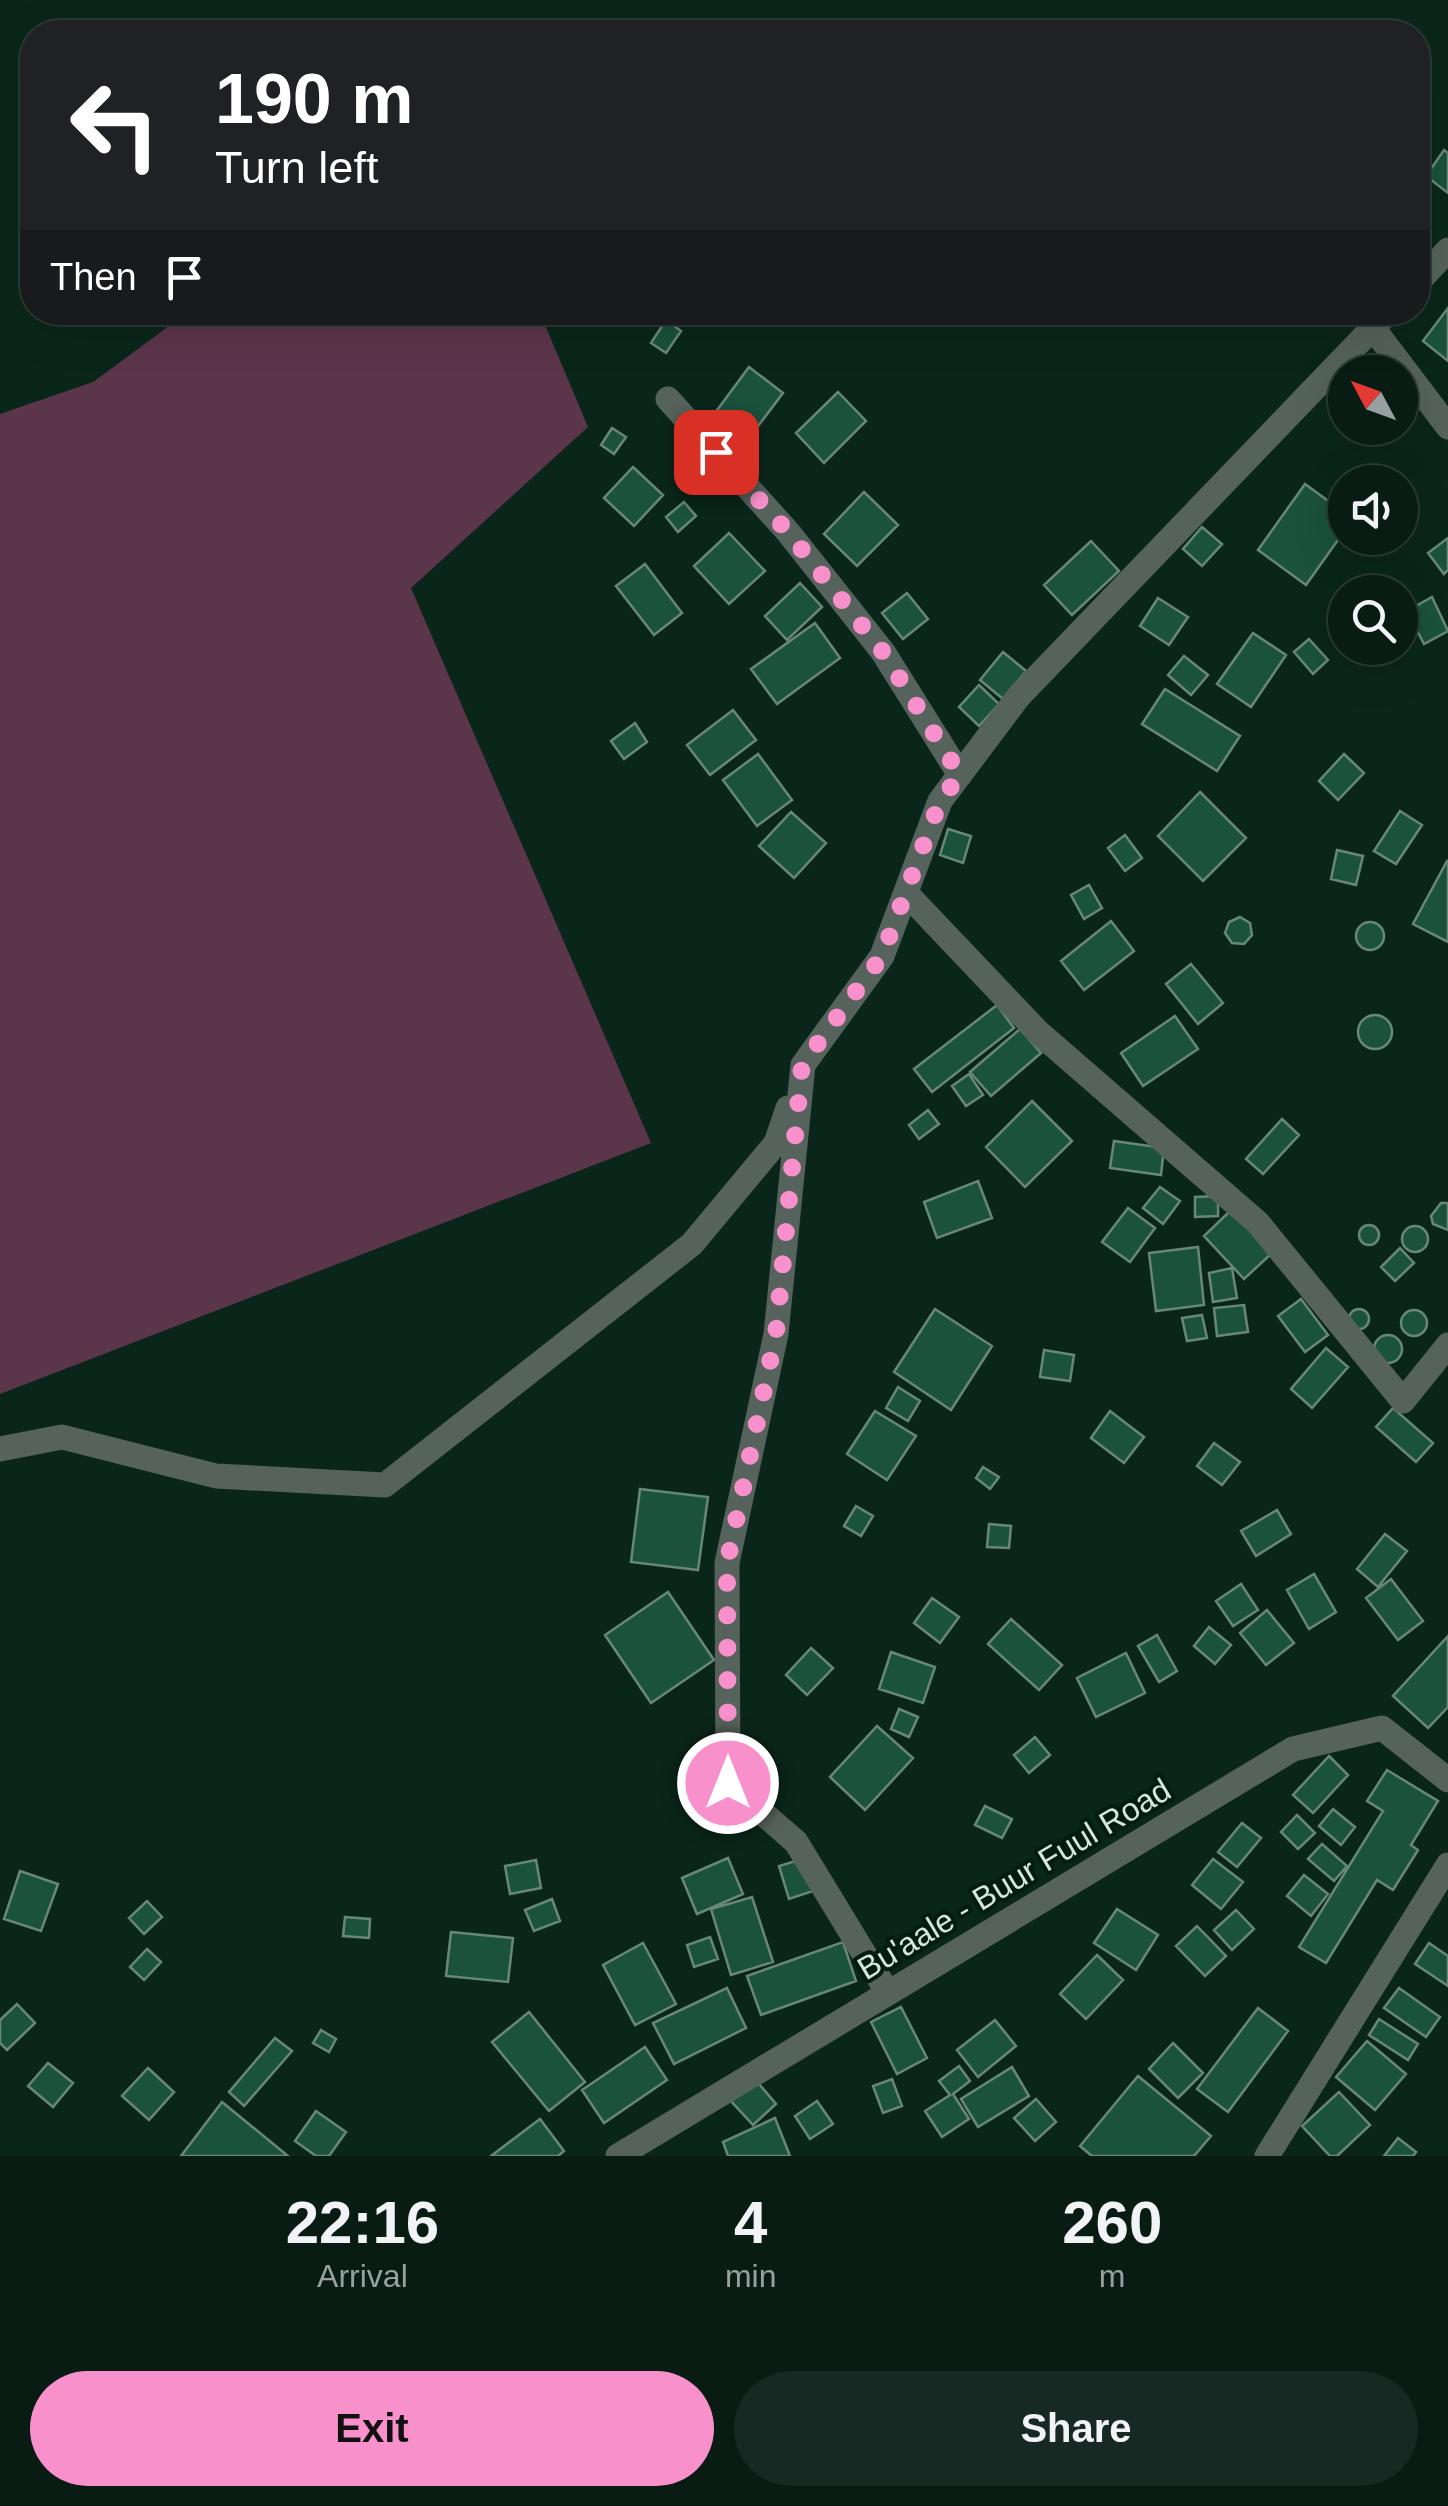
<!DOCTYPE html>
<style>
body{margin:0;font-family:Helvetica,sans-serif;background:#162922;color:#f1f3f6;height:100vh;display:flex;flex-direction:column;font-size:38px;white-space:nowrap}
*{box-sizing:border-box;margin:0}
p{font-size:32px;color:#98a1a0}
.icon{flex:none;width:55px;height:55px;fill:none;stroke:currentColor;stroke-width:2;stroke-linecap:round;stroke-linejoin:round}
.map{position:relative;height:2156px;overflow:hidden}
.details{display:flex;flex-direction:column;background:#081c14;flex:1}
.details>*{flex:none}
.guide{position:absolute;left:20px;top:20px;width:1410px;height:305px;border-radius:40px;box-shadow:0 10px 40px #0002,0 0 0 2px #293a34;background:#202124;color:#fff;overflow:hidden}
.needle{width:65px;rotate:311deg}
.fabs{position:absolute;left:1328px;top:355px;display:grid;gap:20px}
.fabs a{display:grid;place-items:center;width:90px;height:90px;border-radius:50%;background:#081c14;box-shadow:0 10px 40px #0002,0 0 0 2px #293a34;font-size:50px}
.pin{position:absolute;display:grid;place-items:center;width:85px;height:85px;color:#fff;margin:-42px;border-radius:20px;box-shadow:0 5px 15px #0006}
.me{position:absolute;width:110px;margin:-55px;rotate:0deg;stroke-linejoin:round;filter:drop-shadow(0 0 8px #0008)}
.turn{display:flex;align-items:center;gap:35px;height:210px;padding:0 30px;font-size:45px}
.turn .icon{width:130px;height:130px;stroke-width:2.5}
.turn b{display:block;font-size:70px;line-height:85px}
.then{display:flex;align-items:center;height:95px;padding:0 30px;background:#0003;gap:20px;font-size:38px}
.eta{display:flex;justify-content:space-evenly;align-items:center;height:170px;text-align:center}
.eta b{font-size:60px;font-weight:600;line-height:70px}
.cta{display:flex;gap:20px;margin-top:auto;padding:20px 30px}
.cta a{flex:1;height:115px;border-radius:60px;background:#f890cb;color:#111;font-size:40px;font-weight:600;line-height:115px;text-align:center}
.cta a+a{background:#162922;color:#f1f3f6}
.map>svg:first-child{display:block}
.green{fill:#5b354a}
.building{fill:#1a523c;stroke:#698778;stroke-width:2.5}
.lines{fill:none;stroke-linecap:round;stroke-linejoin:round}
.minor{stroke:#56625c;stroke-width:25}
.tertiary{stroke:#56625c;stroke-width:25}
.route{stroke:#f890cb;stroke-width:18;stroke-dasharray:0 32.4}
.labels{text-anchor:middle;dominant-baseline:central;stroke-width:8;stroke-linejoin:round;paint-order:stroke}
.street-label{font-size:32px;fill:#d6e6de;stroke:#021c11}
</style>
<div class="map">
<svg width="1448" height="2156" viewBox="0 0 1448 2156">
<rect width="100%" height="100%" fill="#0a261a"/>
<path class="green" d="M188,312L540,313L588,427L411,588L651,1143L0,1394V414L93,382Z"/>
<path class="building" d="M1444,150L1448,153V193L1426,176Z
M1448,308V361L1423,341Z
M666,320L681,331L666,353L651,343Z
M749,367L783,393L743,446L709,421Z
M838,392L866,421L824,463L796,433Z
M612,428L626,437L614,454L601,445Z
M633,467L663,495L634,526L604,498Z
M1305,484L1345,513V530L1306,585L1258,550Z
M864,492L898,525L857,566L824,534Z
M684,502L696,516L678,532L666,517Z
M1202,527L1222,544L1202,566L1183,549Z
M729,533L765,571L729,604L694,566Z
M1448,538V570L1444,574L1428,553Z
M1091,541L1119,571L1072,615L1044,585Z
M645,564L682,613L654,635L616,586Z
M800,583L822,607L787,640L765,616Z
M907,593L928,619L903,639L882,613Z
M1432,597L1448,631L1424,644L1407,611Z
M1158,598L1188,617L1169,645L1140,626Z
M815,623L840,658L777,704L751,669Z
M1253,633L1286,655L1251,707L1217,684Z
M1309,639L1328,660L1313,674L1294,652Z
M1003,652L1026,671L1003,699L980,680Z
M1184,656L1208,675L1191,695L1168,675Z
M979,685L999,704L979,726L959,707Z
M1165,689L1240,736L1217,771L1142,724Z
M733,710L756,740L710,775L687,745Z
M635,723L647,742L624,759L611,741Z
M758,754L792,800L757,826L723,780Z
M1344,754L1364,773L1338,800L1319,781Z
M1200,792L1246,838L1203,881L1158,836Z
M1400,811L1422,825L1396,864L1374,851Z
M791,812L826,843L794,878L759,846Z
M948,829L971,836L963,863L940,855Z
M1125,835L1142,858L1125,871L1108,848Z
M1337,850L1363,856L1356,885L1331,879Z
M1447,861L1448,862V942L1413,924Z
M1089,885L1102,908L1084,919L1071,895Z
M1240,917L1250,923L1252,935L1244,944L1232,943L1225,933L1229,922Z
M1111,921L1134,951L1084,990L1061,961Z
M1356 936a14 14 0 1 1 28 0a14 14 0 1 1-28 0Z
M1191,964L1223,1003L1198,1024L1166,984Z
M997,1005L1014,1028L932,1092L914,1069Z
M1358 1032a17 17 0 1 1 34 0a17 17 0 1 1-34 0Z
M1175,1016L1198,1049L1143,1086L1121,1053Z
M1020,1029L1041,1053L991,1096L970,1072Z
M969,1074L983,1095L966,1106L952,1086Z
M1032,1101L1072,1141L1025,1187L986,1147Z
M928,1110L939,1124L919,1139L909,1125Z
M1282,1119L1299,1135L1263,1174L1246,1159Z
M1114,1141L1164,1148L1161,1175L1110,1168Z
M978,1181L992,1218L937,1238L924,1202Z
M1160,1187L1180,1201L1163,1224L1143,1208Z
M1218,1196V1216L1195,1217V1197Z
M1441,1203H1448V1230L1433,1224L1431,1216Z
M1128,1208L1155,1228L1130,1262L1102,1242Z
M1232,1209L1273,1252L1244,1279L1204,1236Z
M1359 1235a10 10 0 1 1 20 0a10 10 0 1 1-20 0Z
M1402 1239a13 13 0 1 1 26 0a13 13 0 1 1-26 0Z
M1198,1247L1204,1305L1156,1311L1149,1253Z
M1400,1248L1414,1263L1395,1281L1381,1267Z
M1232,1268L1237,1298L1213,1302L1209,1273Z
M1301,1299L1328,1335L1305,1352L1278,1316Z
M1244,1305L1248,1332L1217,1336L1214,1308Z
M1349 1319a10 10 0 1 1 20 0a10 10 0 1 1-20 0Z
M935,1309L992,1346L951,1410L894,1372Z
M1401 1323a13 13 0 1 1 26 0a13 13 0 1 1-26 0Z
M1202,1315L1207,1338L1187,1341L1182,1318Z
M1374 1349a14 14 0 1 1 28 0a14 14 0 1 1-28 0Z
M1326,1348L1348,1367L1312,1408L1291,1389Z
M1044,1350L1074,1355L1070,1381L1040,1377Z
M898,1387L920,1401L908,1421L886,1408Z
M1393,1408L1433,1443L1416,1462L1376,1427Z
M875,1411L916,1436L887,1480L847,1454Z
M1110,1411L1144,1437L1124,1463L1091,1438Z
M1214,1443L1240,1462L1222,1485L1197,1466Z
M983,1467L999,1477L990,1489L976,1478Z
M640,1489L708,1497L698,1570L631,1562Z
M856,1506L873,1516L861,1536L844,1526Z
M1277,1510L1291,1534L1256,1556L1241,1531Z
M989,1524L1011,1526L1009,1548L987,1547Z
M1385,1534L1407,1551L1378,1587L1357,1569Z
M1314,1574L1336,1612L1309,1629L1287,1590Z
M1391,1579L1423,1621L1398,1640L1366,1598Z
M1241,1584L1258,1610L1233,1626L1216,1601Z
M668,1592L714,1660L651,1703L605,1635Z
M932,1598L959,1617L940,1643L914,1623Z
M1267,1610L1294,1643L1266,1665L1240,1633Z
M1011,1619L1062,1665L1039,1690L988,1644Z
M1209,1627L1231,1645L1215,1664L1194,1646Z
M1157,1635L1177,1671L1159,1682L1138,1646Z
M1448,1636V1707L1428,1728L1393,1696Z
M811,1648L833,1668L807,1695L786,1675Z
M891,1652L935,1667L923,1703L879,1689Z
M1126,1653L1145,1693L1096,1717L1077,1678Z
M899,1709L918,1717L909,1737L891,1729Z
M877,1726L913,1758L865,1810L830,1777Z
M1035,1737L1050,1755L1029,1773L1014,1755Z
M1329,1756L1348,1775L1313,1813L1293,1795Z
M1387,1770L1438,1801L1411,1845L1418,1850L1393,1890L1377,1880L1326,1963L1299,1947L1383,1811L1367,1801Z
M985,1806L1012,1819L1002,1838L975,1825Z
M1333,1809L1355,1827L1341,1845L1319,1826Z
M1297,1815L1315,1833L1298,1849L1281,1832Z
M1242,1823L1261,1838L1237,1867L1218,1852Z
M1322,1844L1347,1866L1334,1881L1308,1859Z
M728,1858L743,1894L697,1914L682,1878Z
M802,1859L813,1891L789,1899L779,1866Z
M1213,1859L1243,1882L1221,1909L1192,1885Z
M536,1860L541,1888L510,1894L505,1866Z
M20,1871L58,1884L41,1931L4,1919Z
M1304,1875L1328,1894L1311,1916L1287,1896Z
M752,1897L773,1962L731,1975L711,1909Z
M552,1899L560,1921L534,1931L525,1910Z
M147,1901L162,1917L144,1934L129,1918Z
M1117,1909L1158,1935L1136,1970L1094,1943Z
M1236,1910L1254,1929L1232,1950L1214,1930Z
M345,1917L370,1919L369,1938L343,1936Z
M1197,1926L1226,1956L1205,1976L1176,1946Z
M451,1932L513,1938L508,1982L446,1976Z
M710,1937L718,1959L694,1967L687,1945Z
M843,1942L856,1981L761,2015L747,1976Z
M643,1943L676,2004L635,2025L603,1965Z
M1429,1943L1448,1956V1986L1415,1964Z
M147,1949L161,1962L144,1980L130,1967Z
M1097,1955L1123,1980L1086,2019L1060,1994Z
M727,1988L746,2028L674,2064L653,2023Z
M1399,1988L1440,2017L1426,2037L1384,2008Z
M17,2004L35,2023L7,2050L0,2043V2020Z
M901,2007L927,2058L897,2074L871,2022Z
M1258,2008L1288,2031L1228,2112L1197,2089Z
M529,2012L585,2082L549,2111L492,2042Z
M1379,2019L1418,2044L1408,2060L1369,2035Z
M995,2020L1016,2046L978,2077L957,2050Z
M321,2030L336,2039L329,2052L313,2043Z
M275,2038L292,2051L244,2106L229,2092Z
M1367,2041L1406,2074L1375,2110L1336,2077Z
M1173,2043L1203,2073L1178,2098L1149,2069Z
M645,2047L667,2080L604,2123L582,2090Z
M48,2063L73,2083L53,2107L28,2086Z
M959,2066L970,2081L953,2094L969,2119L942,2137L925,2111L950,2095L939,2081Z
M1012,2067L1029,2096L978,2127L961,2099Z
M148,2068L174,2092L149,2120L122,2096Z
M1138,2076L1211,2136L1194,2156H1092L1080,2146Z
M754,2078L776,2104L753,2125L730,2100Z
M892,2079L902,2106L883,2113L873,2086Z
M1339,2092L1370,2125L1337,2156H1330L1302,2126Z
M1036,2099L1056,2122L1035,2141L1014,2118Z
M817,2101L833,2124L810,2139L795,2116Z
M222,2102L288,2156H181Z
M316,2111L346,2132L329,2156H316L295,2141Z
M775,2118L790,2156H728L723,2142Z
M540,2119L564,2151L558,2156H491Z
M1398,2138L1416,2152L1413,2156H1384Z"/>
<g class="lines">
<path class="minor" d="M1418,282L1448,250
M1373,328L1448,427
M668,399L788,532L883,652L960,775
M906,893L1038,1032L1258,1223L1403,1401L1448,1345
M0,1449L62,1437L216,1476L385,1485L692,1244L776,1143L788,1108
M888,1993L796,1842L728,1783L727,1563L776,1334L803,1065L882,956L940,801L1019,696L1388,312
M1267,2156L1448,1865"/>
<path class="tertiary" d="M618,2156L1293,1749L1382,1728L1448,1780"/>
</g>
<g class="lines">
<path class="route" d="M716,452L788,532L883,652L960,775L940,801L882,956L802,1065L776,1334L727,1563L728,1783"/>
</g>
<g class="labels">
<g class="street-label">
<text transform="translate(1014 1879) rotate(-31)">Bu'aale - Buur Fuul Road</text>
</g>
</g>
</svg>
<div class="fabs">
<a><svg class="needle" viewBox="-14 -14 28 28"><path d="M0-13l5 13h-10z" fill="#e53935"/><path d="M0 13l5-13h-10z" fill="#98a1a0"/></svg></a>
<a><svg class="icon" aria-label="sound" viewBox="0 0 24 24"><path d="M4 9h4l5-4v14l-5-4H4zM17 9q2 3 0 6"/></svg></a>
<a><svg class="icon" aria-label="search" viewBox="0 0 24 24"><circle cx="10" cy="10" r="6"/><path d="M15 15l6 6"/></svg></a>
</div>
<div class="pin" style="left:716px;top:452px;background:#d93025"><svg class="icon" aria-label="arrive" viewBox="0 0 24 24"><path d="M6 21V4h12l-3 4 3 4H6"/></svg></div>
<svg class="me" style="left:728px;top:1783px" viewBox="-20 -20 40 40"><circle r="17" fill="#f890cb" stroke="#fff" stroke-width="3"/><path d="M0-11L8 9 0 5-8 9z" fill="#fff"/></svg>
<div class="guide">
<div class="turn"><svg class="icon" aria-label="left" viewBox="0 0 24 24"><path d="M17 20v-9H6M10 6l-5 5 5 5"/></svg><div><b>190 m</b>Turn left</div></div>
<div class="then">Then<svg class="icon" aria-label="arrive" viewBox="0 0 24 24"><path d="M6 21V4h12l-3 4 3 4H6"/></svg></div>
</div>
</div>
<section class="details">
<div class="eta">
<div><b>22:16</b><p>Arrival</p></div>
<div><b>4</b><p>min</p></div>
<div><b>260</b><p>m</p></div>
</div>
<div class="cta"><a>Exit</a><a>Share</a></div>
</section>
